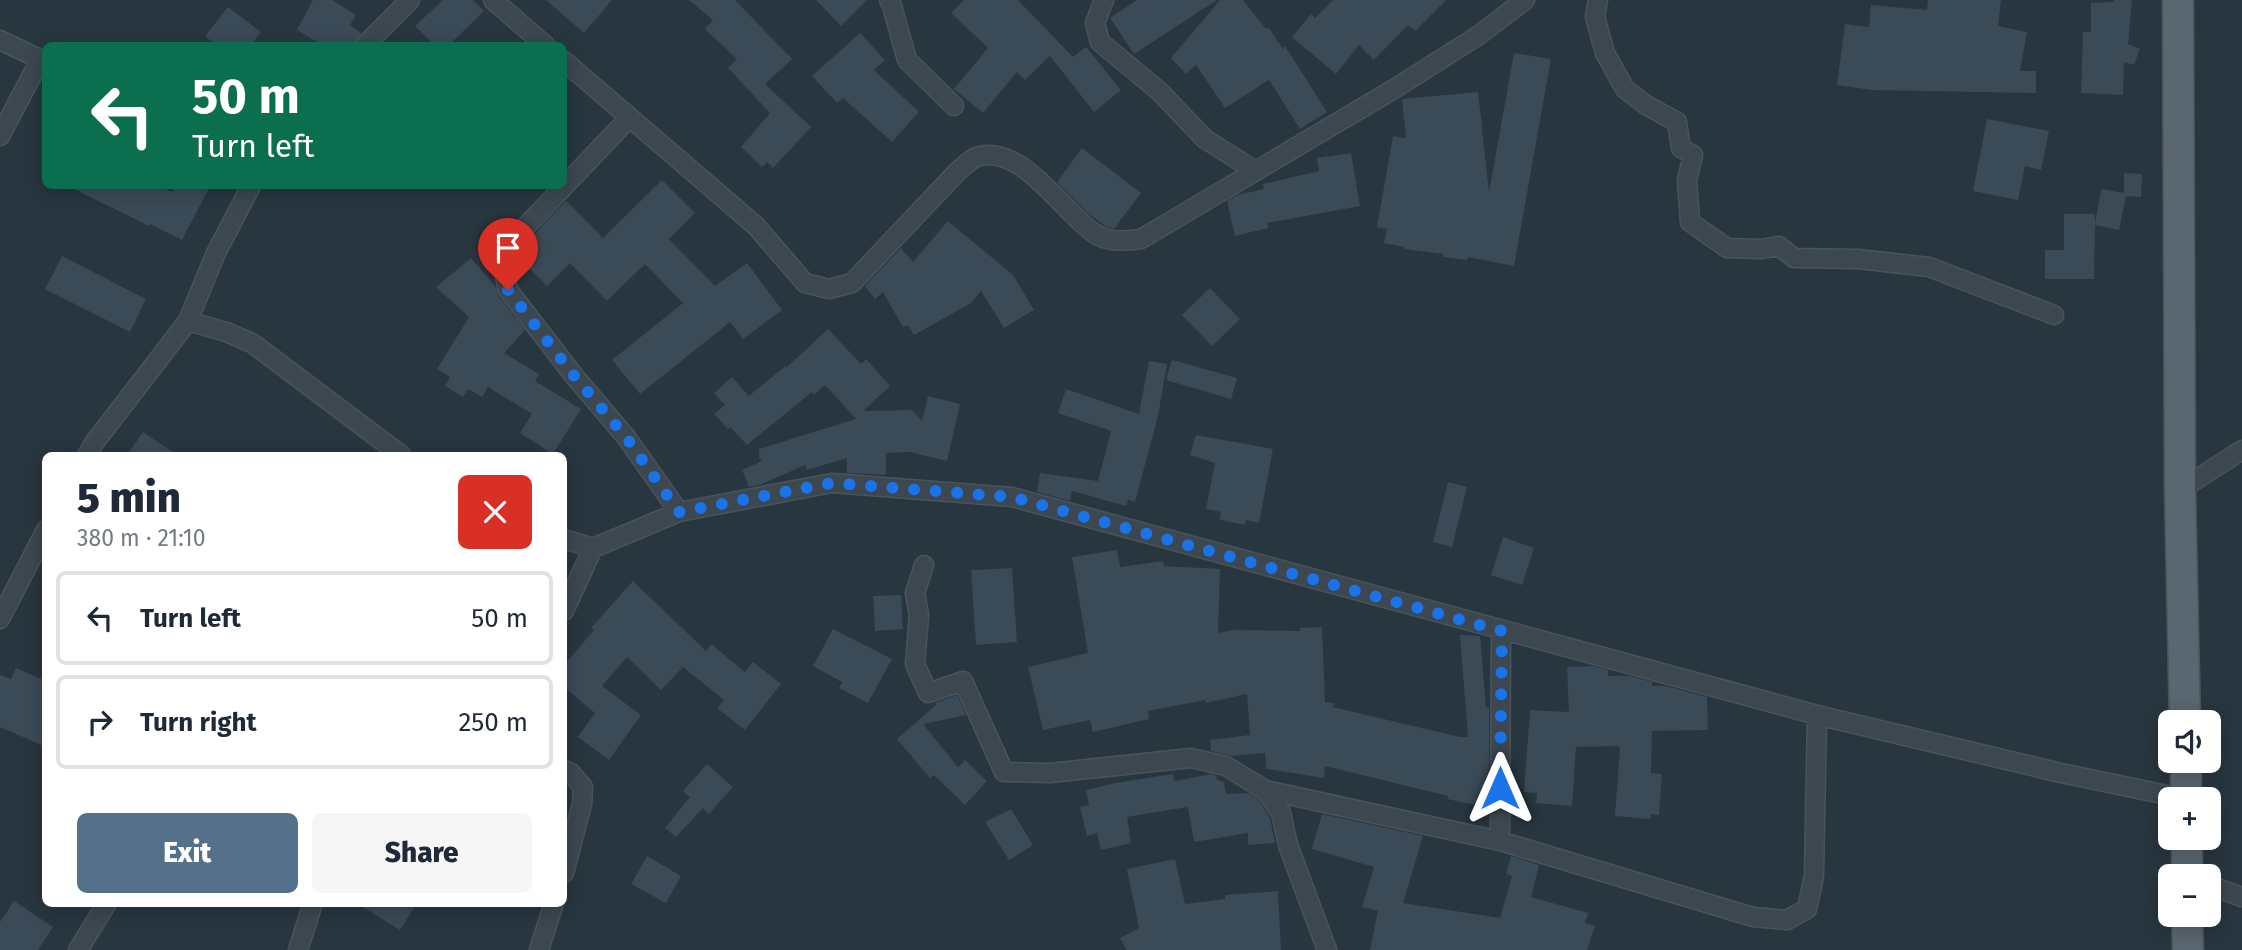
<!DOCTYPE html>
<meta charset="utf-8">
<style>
body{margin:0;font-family:"Fira Sans",sans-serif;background:#f6f6f7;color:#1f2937;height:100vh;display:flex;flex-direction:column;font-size:26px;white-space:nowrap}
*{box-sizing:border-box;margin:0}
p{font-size:23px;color:#747a83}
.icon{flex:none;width:38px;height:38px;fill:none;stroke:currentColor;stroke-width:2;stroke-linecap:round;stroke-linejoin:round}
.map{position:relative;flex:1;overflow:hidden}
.side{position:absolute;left:42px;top:452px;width:525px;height:455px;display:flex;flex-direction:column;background:#fff;border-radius:10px;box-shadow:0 4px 18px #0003}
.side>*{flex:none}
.top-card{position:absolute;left:42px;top:42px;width:525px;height:147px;border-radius:10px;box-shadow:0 4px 18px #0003;background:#0b6e4f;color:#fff;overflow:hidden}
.buttons{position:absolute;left:2158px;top:710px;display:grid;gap:14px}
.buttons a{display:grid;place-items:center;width:63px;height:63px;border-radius:10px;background:#fff;box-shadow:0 4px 18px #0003;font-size:35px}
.pin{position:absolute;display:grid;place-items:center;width:60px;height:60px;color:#fff;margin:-72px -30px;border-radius:50% 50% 50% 0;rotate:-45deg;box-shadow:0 0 7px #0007}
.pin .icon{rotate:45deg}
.me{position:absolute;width:77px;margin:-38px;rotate:0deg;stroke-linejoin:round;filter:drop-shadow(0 0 5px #0008)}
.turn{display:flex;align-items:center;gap:24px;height:147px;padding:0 35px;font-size:32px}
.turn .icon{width:91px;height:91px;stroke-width:2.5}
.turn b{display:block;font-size:49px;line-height:60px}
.round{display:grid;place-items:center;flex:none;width:74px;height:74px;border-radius:10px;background:#f6f6f7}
.overview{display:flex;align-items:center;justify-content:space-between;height:119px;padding:0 35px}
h1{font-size:42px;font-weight:800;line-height:52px}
.cta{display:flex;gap:14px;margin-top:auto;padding:14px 35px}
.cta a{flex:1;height:80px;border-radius:10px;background:#55708b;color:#fff;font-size:28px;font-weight:800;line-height:80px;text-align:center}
.cta a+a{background:#f6f6f7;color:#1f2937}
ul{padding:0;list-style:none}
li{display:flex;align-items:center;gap:21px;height:94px;margin:0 14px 10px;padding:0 21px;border:4px solid #e0e1e3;border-radius:10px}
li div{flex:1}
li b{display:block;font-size:26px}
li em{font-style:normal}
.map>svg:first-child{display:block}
.building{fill:#3a4a56}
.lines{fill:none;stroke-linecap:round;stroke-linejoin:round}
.street-casing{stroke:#49535c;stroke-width:21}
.primary-casing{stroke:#49535c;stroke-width:33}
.street{stroke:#3c4750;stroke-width:18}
.primary{stroke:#5a6670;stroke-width:30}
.route{stroke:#1a73e8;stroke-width:12;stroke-dasharray:0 21.6}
</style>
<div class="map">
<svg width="2242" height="950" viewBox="0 0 2242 950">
<rect width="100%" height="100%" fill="#283640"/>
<path class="building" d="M313,0H332L356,15L350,25L361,33L353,46H324L297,30Z
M443,0H473L484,11L448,46H435L415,26Z
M546,0H612L584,33Z
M689,0H735L792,59L765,84L811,127L773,168L767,162L762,167L741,147L770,113L728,68L737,59L705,29L713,20Z
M816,0H867L841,26Z
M964,0H1018L1073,57L1086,47L1121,90L1094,112L1050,56L1025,80L1017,72L983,113L954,89L988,48L951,13Z
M1137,0H1217L1134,54L1110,18Z
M1220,0H1243L1266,29L1269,28L1283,49L1285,46L1327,112L1300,129L1269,80L1225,108L1196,65L1186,74L1171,58Z
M1333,0H1446L1415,31L1408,25L1374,60L1359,45L1336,74L1292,37L1311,14L1315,18Z
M1928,0H2001L1998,26L2027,32L2020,71H2036V93L1871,90L1837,85L1845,24L1869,27L1871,5L1927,10Z
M2114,0H2132L2128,44L2140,49L2134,65L2124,62L2123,95L2081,93L2083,32H2091V3L2113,2Z
M228,7L261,32L250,46H217L205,36Z
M860,33L885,60L874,70L919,112L892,142L843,98L837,103L812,76Z
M1514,53L1551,59L1514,266L1468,257L1467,260L1443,257V254L1404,249V247L1384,243L1387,229L1377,227L1393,136L1406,138L1402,99L1478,92L1489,192Z
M1987,119L2049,131L2041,170L2025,166L2018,200L1973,191Z
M1082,148L1141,193L1114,229L1105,226L1088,213L1057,182Z
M1351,153L1360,206L1267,223L1268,228L1235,236L1227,201L1237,195L1264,189L1263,184L1319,171L1317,158Z
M2124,173L2142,174L2141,197L2126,196L2119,230L2095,225L2094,279H2045V250H2064V214H2095V224L2101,189L2124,193Z
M662,180L695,213L669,239L715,286L747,263L782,310L743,339L730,322L640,394L612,360L683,303L645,264L607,301L570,263L547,286L519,258L524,245L566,201L603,238Z
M68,186H159L172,192L175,186H210L182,240L150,224L149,226Z
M948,221L1013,275L1034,310L1004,328L981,291L971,303L914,335L908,325L903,327L883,292L875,299L865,286L901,248L913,262Z
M62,256L146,299L130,332L45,289Z
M471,258L496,287L499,297L525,330L504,353L539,374L535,381L581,409L553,454L520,433L532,414L488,387L482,397L468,389L463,397L445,386L450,377L437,369L469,317L436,287Z
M1210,288L1240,319L1212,346L1182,315Z
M828,329L861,364L866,359L890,386L863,411L912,410L922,421L928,396L960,404L947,461L909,452L886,453V475L869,474L847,473V458L807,470L805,465L760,485L749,487L742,470L762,461L759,458V449L856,419L825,385L814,395L812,392L747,445L730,427L728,429L714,414L725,405L714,393L732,377L749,396L785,366L786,368Z
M1172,360L1237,378L1231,399L1166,380Z
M1149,361L1167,364L1158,416L1135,502L1128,500L1126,506L1072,491L1070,501L1037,492L1040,473L1098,481L1111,431L1058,413L1066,389L1139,414Z
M143,432L177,455H127Z
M1196,435L1273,449L1259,523L1246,520L1245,525L1220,520L1221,512L1206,509L1215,463L1190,455Z
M1448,482L1467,487L1452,547L1433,542Z
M1503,537L1534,548L1522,585L1491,575Z
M1117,550L1120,567L1163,561L1164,566L1220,569L1218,633L1233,630L1300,631V628L1322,627L1325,702L1334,703L1333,707L1460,737H1468L1460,635L1480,636L1486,707L1489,708V791L1486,807L1447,799L1448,796L1325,766L1324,778L1266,769L1265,753L1231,756L1211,751L1210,740L1250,735L1247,694L1206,703L1205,700L1148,711L1149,719L1093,732L1090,720L1043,730L1028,667L1088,653L1072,557Z
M1012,568L1017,642L976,645L971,570Z
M633,581L706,651L711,644L745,672L753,662L781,684L745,730L717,708L724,700L683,667L661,690L627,657L602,686L641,715L609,760L578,737L595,713L564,687V665L594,630L591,628Z
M901,595L903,629L875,631L873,596Z
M833,629L892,659L868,703L839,688L842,682L813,666Z
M1594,666L1608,670V676H1630L1652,682V686H1666L1707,697L1708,730L1652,731L1651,773L1662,774L1659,815L1651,814L1650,819L1615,816L1620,749L1618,746L1576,747L1572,806L1536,803L1537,793L1524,792L1530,710L1569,712L1567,667Z
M16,668L46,681V747L0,727V675L11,679Z
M957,695L966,715L923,724L958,767L965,760L987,781L965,805L934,775L930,778L897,739L936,705L935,703Z
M707,764L733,787L709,814L703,808L676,837L665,828L690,797L683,791Z
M1173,774L1174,781L1211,774L1217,776L1216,779L1224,782L1226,794L1249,793L1257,798L1270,818L1275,843L1248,845V833L1194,842L1188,807L1127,817L1131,843L1101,850L1097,833L1087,836L1080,807L1089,805L1086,790L1115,783Z
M1011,809L1033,845L1009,860L985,822Z
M1322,814L1423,836L1403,903L1500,918L1512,876L1506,874L1511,856L1539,865L1531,897L1588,913L1585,923L1595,926L1587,950H1370L1378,911L1362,907L1374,867L1312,849Z
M647,856L681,876L666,903L631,884Z
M1175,859L1185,904L1225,899V895L1278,891L1281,950H1127L1120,938L1139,928L1127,869Z
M14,901L53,927L38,950H0V922Z
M356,903H417L400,930Z"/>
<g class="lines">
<defs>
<path id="street" d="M493,0L546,46
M889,0L892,6L907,60L954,106
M1104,0L1095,23L1100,42L1159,91L1205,139L1254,170
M1598,0L1595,17L1605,53L1625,89L1646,105L1677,122L1681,148L1693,155L1687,180L1690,222L1727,248L1761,249L1779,246L1794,258L1858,259L1929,267L2054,315
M0,40L46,62
M364,46L410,0
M564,61L756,226L805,283L829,289L852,283L958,171C964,166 973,157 980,156C1023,146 1062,211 1094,233C1108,243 1125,241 1141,239L1394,89L1479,35L1525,0
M629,118L515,238C505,257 502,269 508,290L575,377L626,437L679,512
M0,136L40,60
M188,321L216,253L251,186
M87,455L94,443L188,321L226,332L252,343L401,455
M2180,490L2242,450
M564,539L593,548L679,512L832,483L1012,497L1817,715L2061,773L2186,799
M924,565L915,593L919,615L915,664L928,693L963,681L1004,772L1050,773L1191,758L1226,766L1265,790L1281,813L1288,845L1327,950
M564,611L593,548
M0,619L46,530
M564,770L571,773L583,787L582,804L564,873
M1265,790L1500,841L1753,917L1787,920L1807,909L1814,876L1817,715
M1500,841L1501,631
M2208,885L2242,897
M78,950L107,903
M298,950L313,903
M539,950L554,903"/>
<path id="primary" d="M2178,0L2180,490L2185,723
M2186,761V800
M2187,838V877
M2187,915L2188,950"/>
</defs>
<use href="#street" class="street-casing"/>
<use href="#primary" class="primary-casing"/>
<use href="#street" class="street"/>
<use href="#primary" class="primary"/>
</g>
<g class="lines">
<path class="route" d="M508,290L575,377L626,437L679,512L832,483L1012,497L1502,631L1500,788"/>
</g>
</svg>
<div class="buttons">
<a><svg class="icon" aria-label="sound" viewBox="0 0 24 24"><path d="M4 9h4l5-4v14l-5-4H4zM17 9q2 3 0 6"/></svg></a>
<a>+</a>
<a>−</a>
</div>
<div class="pin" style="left:508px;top:290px;background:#d93025"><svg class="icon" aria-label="arrive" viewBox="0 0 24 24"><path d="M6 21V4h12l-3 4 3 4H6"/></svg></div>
<svg class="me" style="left:1500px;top:788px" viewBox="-20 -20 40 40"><path d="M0-17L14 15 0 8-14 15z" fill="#1a73e8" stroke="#fff" stroke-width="4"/></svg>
<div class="top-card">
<div class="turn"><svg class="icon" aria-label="left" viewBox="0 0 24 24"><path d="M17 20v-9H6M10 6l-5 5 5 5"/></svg><div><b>50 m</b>Turn left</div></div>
</div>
<section class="side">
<div class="overview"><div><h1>5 min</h1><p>380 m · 21:10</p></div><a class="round" style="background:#d93025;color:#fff"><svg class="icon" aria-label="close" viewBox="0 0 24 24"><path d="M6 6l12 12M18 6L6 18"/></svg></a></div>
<ul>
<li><svg class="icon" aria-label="left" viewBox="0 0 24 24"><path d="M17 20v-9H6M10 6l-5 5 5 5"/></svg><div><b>Turn left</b></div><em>50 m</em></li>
<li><svg class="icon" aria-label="right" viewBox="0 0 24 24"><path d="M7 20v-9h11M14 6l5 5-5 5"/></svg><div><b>Turn right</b></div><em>250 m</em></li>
</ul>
<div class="cta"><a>Exit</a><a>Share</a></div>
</section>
</div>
